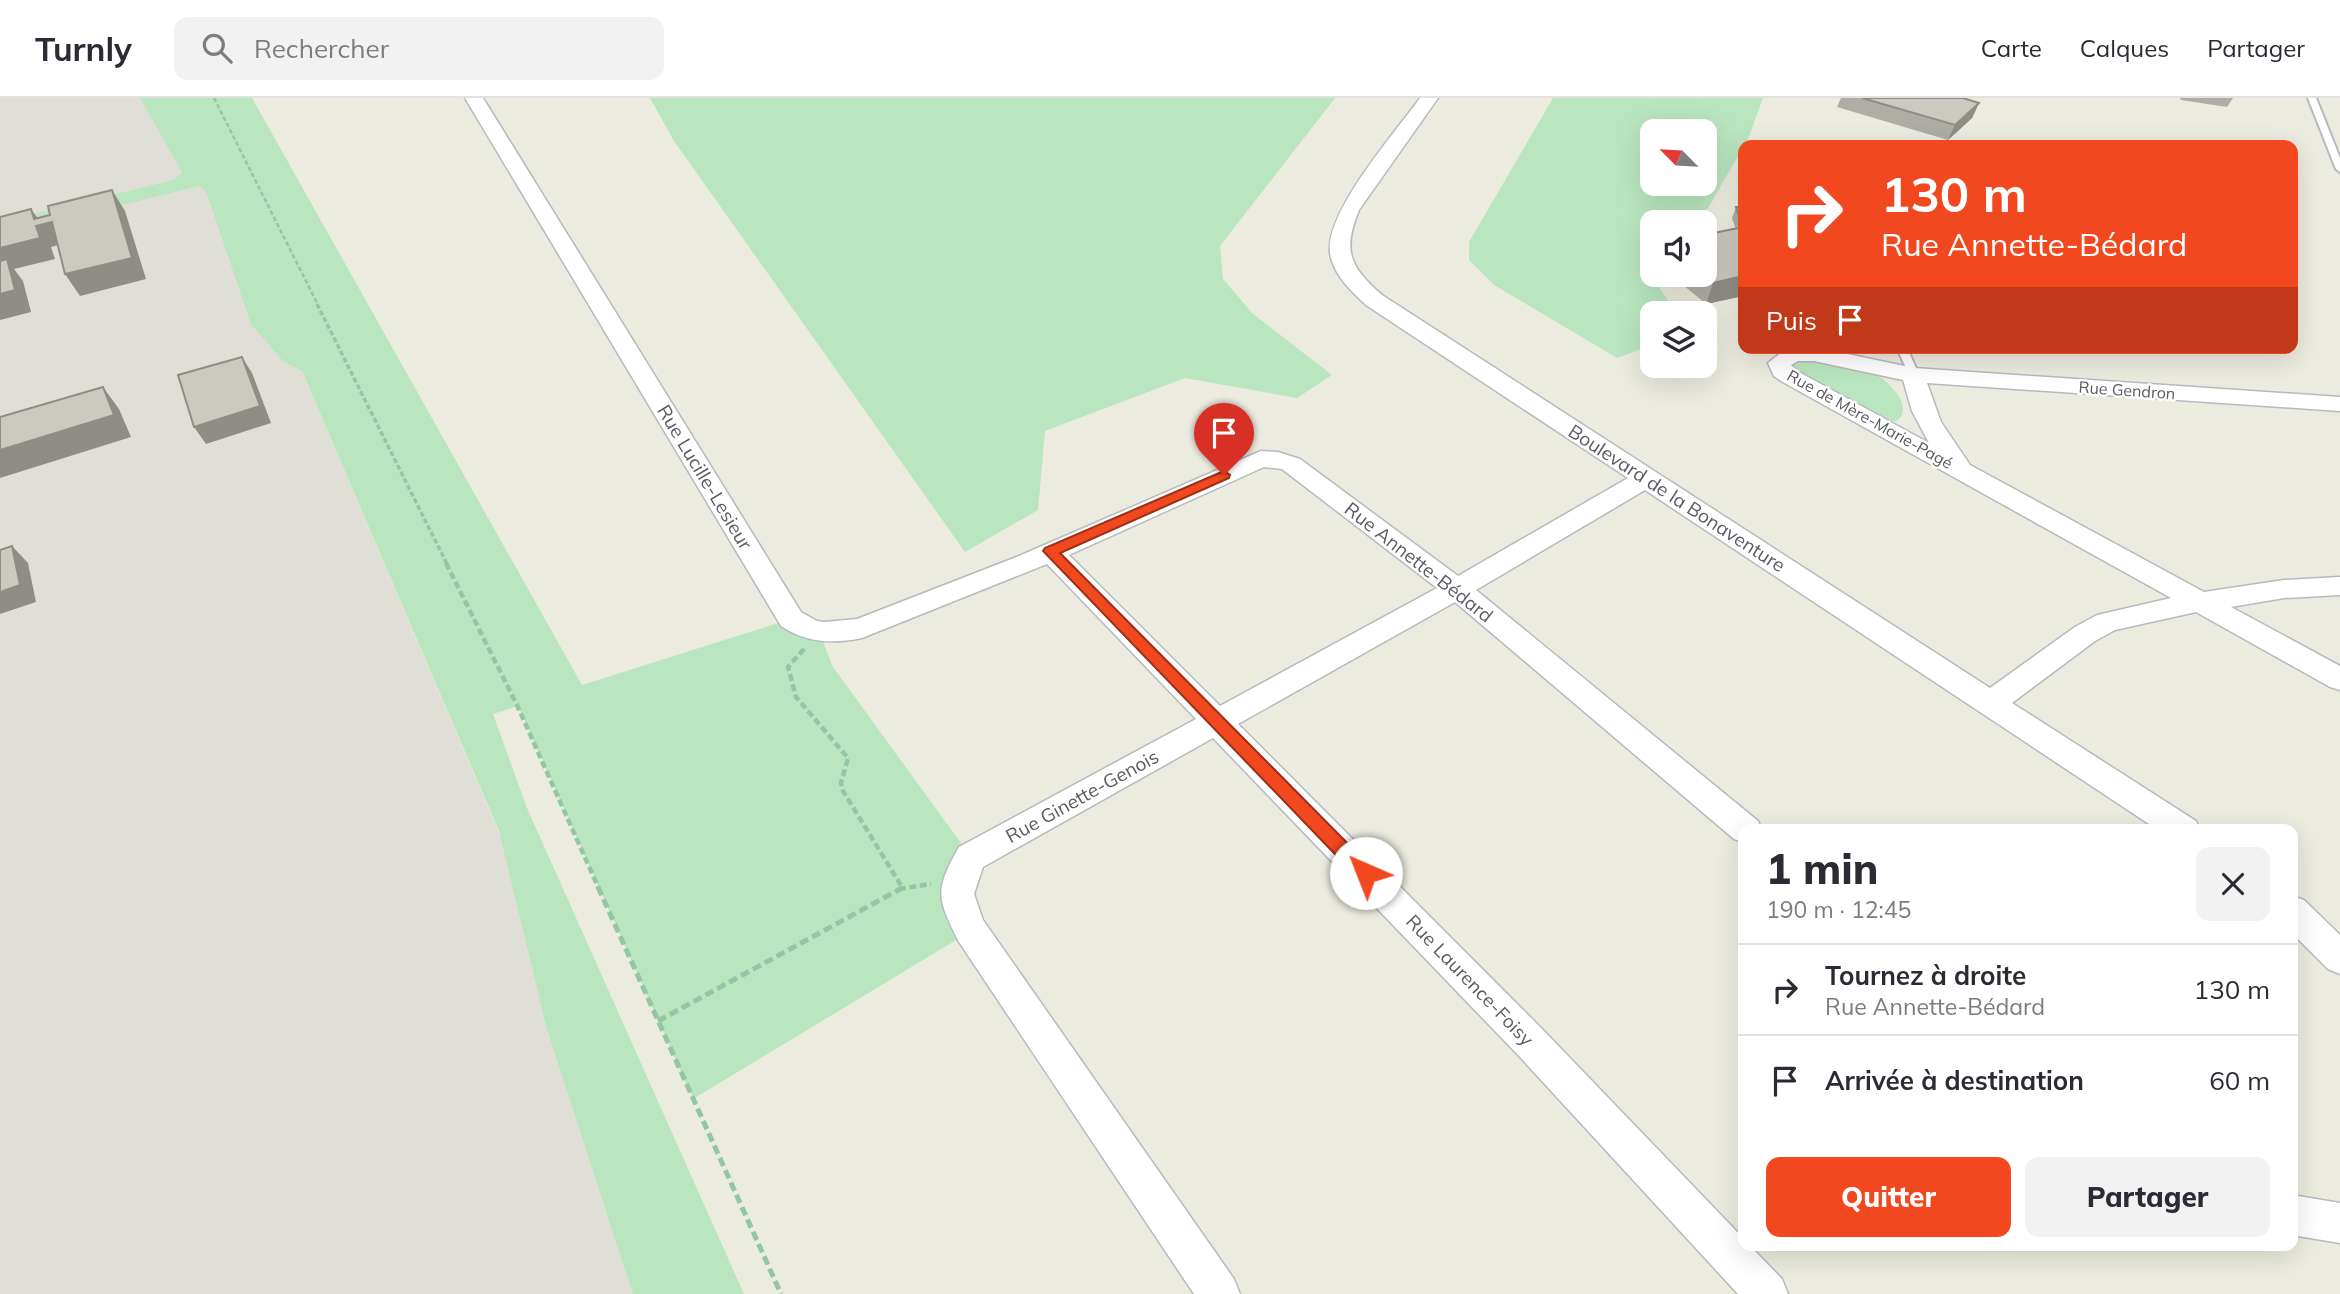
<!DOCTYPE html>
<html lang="fr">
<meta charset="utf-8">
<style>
body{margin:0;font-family:Mulish,sans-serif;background:#f2f2f3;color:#2b2b33;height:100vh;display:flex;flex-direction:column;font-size:26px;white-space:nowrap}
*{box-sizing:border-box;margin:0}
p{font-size:23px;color:#7c7c81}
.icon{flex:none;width:38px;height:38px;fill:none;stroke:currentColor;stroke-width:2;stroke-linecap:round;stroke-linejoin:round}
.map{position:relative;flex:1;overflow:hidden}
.drawer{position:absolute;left:1738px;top:726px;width:560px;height:427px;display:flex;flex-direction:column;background:#fff;border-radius:14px;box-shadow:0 7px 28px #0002}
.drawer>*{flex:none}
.hud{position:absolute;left:1738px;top:42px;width:560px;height:214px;border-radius:14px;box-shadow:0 7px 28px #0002;background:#f2481f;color:#fff;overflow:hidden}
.needle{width:46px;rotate:294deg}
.buttons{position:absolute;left:1640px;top:21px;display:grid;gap:14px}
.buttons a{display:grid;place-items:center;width:77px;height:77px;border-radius:14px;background:#fff;box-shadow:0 7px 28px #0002;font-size:35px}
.pin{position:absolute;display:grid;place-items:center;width:60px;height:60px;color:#fff;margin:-72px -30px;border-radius:50% 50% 50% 0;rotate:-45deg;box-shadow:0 0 7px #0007}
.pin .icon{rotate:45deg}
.me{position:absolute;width:77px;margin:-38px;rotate:316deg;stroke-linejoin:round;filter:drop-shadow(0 0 5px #0008)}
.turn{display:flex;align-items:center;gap:24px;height:147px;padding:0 28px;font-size:32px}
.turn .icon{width:91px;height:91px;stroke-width:2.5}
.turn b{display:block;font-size:49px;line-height:60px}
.then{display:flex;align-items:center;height:66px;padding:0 28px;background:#0003;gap:14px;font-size:26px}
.round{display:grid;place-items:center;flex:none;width:74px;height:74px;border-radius:14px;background:#f2f2f3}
.summary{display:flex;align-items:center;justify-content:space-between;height:119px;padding:0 28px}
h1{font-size:42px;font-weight:800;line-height:52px}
.primary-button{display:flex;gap:14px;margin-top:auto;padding:14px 28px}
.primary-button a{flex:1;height:80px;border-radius:14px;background:#f2481f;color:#fff;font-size:28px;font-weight:800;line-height:80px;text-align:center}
.primary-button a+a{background:#f2f2f3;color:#2b2b33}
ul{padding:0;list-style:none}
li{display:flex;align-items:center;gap:21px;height:91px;padding:0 28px;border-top:2px solid #e1e1e2}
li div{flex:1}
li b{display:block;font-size:26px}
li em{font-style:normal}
header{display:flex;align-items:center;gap:42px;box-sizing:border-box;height:98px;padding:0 35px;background:#fff;border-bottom:2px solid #e1e1e2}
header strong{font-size:33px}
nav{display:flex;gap:38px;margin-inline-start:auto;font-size:24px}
.search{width:490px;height:63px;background:#f2f2f3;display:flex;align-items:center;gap:18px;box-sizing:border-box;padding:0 24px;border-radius:14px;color:#7c7c81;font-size:26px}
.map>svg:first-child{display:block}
.industrial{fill:#dfded7}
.green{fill:#b9e6be;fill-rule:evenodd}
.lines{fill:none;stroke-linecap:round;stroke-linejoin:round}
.lane-casing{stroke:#b7b9bf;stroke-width:4}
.street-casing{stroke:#b7b9bf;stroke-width:3}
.path-far3{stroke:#92c6a7;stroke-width:2.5;stroke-dasharray:4.5 2.5;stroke-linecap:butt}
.path-far2{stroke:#92c6a7;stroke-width:3.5;stroke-dasharray:5 2.5;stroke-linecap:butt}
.path-far1{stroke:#92c6a7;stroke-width:4.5;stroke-dasharray:7 3.5;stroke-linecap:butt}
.path{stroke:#92c6a7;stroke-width:5;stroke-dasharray:9 4.5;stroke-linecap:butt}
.lane{fill:#fff;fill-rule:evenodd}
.street{fill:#fff;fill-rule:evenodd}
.wall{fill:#afada5}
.shaded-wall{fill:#8f8d86}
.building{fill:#ccc9c0;stroke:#8f8d86;stroke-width:2}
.route{fill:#f2481f;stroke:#9d2f14;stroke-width:2}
.labels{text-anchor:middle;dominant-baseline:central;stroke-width:5;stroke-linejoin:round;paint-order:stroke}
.far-street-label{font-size:16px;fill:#585b61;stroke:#fff}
.street-label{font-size:19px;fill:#585b61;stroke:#fff}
</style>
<header>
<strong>Turnly</strong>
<div class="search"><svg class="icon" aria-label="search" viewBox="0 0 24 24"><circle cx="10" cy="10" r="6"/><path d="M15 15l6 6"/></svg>Rechercher</div>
<nav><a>Carte</a><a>Calques</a><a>Partager</a></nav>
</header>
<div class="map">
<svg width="2340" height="1196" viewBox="0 0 2340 1196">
<rect width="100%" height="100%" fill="#ecebdf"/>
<path class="industrial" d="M0,0H185L696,1196H0Z"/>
<path class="green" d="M140,0H252L582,587L791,521L819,534L833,569L971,759V833L693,1001L518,608L493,616L527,710L744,1196H633L547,931L499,733L302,273L283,263L251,226L206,93L199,88L0,137V124L174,82L182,74Z
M650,0H1335L1220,148L1223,181L1252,215L1332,277L1297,300L1185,280L1045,333L1038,412L965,454L674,43Z
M1553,0H1763L1748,41L1708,110L1691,124H1652V156L1642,165L1677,215H1652V247L1617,260L1494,187L1469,162V144ZM1652,33H1704V86H1652Z
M1806,260L1878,277C1891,287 1914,308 1897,323H1886L1790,270L1791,265Z"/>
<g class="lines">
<defs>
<path id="lane" d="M2308,0H2316L2340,60V74L2336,71Z
M1897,250H1907L1919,277L1918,279H1910Z"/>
<path id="street" d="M465,0H483L801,514L817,523L825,524L857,521L1019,458L1261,353L1278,354L1300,361L1458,478L1628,380L1366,207C1352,194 1336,179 1331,160C1319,120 1396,34 1420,0H1438L1359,112C1342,153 1350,169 1382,197L1990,590L2075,529L2097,517L2171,500L1781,283L1774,278L1768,265L1783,253L1819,250L1914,270L2340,299V313L1927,285L1941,324L1970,367L2204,494L2284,482L2340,479V497L2284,500L2231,509L2340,568V592L2330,589L2196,514L2115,532L2095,543L2012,605L2196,723L2200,732H2158L1645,392L1476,492L1758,723L1762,732H1743V744L1734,741L1455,504L1238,626L1545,934L1743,1140V1148H1750L1782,1181L1788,1196H1738L1519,958L1213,640L983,769L974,796L983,822L1234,1181L1240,1196H1194L959,844C937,800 934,793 959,749L1196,621L1047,466L862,540C833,546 806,545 781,528ZM1798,263H1814L1903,282L1912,313L1929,345L1797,273L1791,267ZM1264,369L1282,371L1437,490L1220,608L1069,457Z
M2292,798L2304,802L2340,837V876L2328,871L2292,835Z
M2292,1097L2340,1105V1145L2292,1137Z"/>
</defs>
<use href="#lane" class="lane-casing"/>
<use href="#street" class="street-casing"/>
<path class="path-far3" d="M214,0L318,207"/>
<path class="path-far2" d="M317,206L447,466"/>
<path class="path-far1" d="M446,465L517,607L599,791
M804,551L788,569L796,599L848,660L841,685L843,693L902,789
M899,791L931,786"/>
<path class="path" d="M598,789L781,1196
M658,923L904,789"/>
<use href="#lane" class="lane"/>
<use href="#street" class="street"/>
</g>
<path class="wall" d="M1841,0H1963L1979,5L1972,20L1948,42L1837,9Z
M2180,0H2233L2227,9L2181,2Z
M1736,109H1743V129H1735L1732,120Z
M1743,129V198L1706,206L1671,177H1704Z
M2024,250H2078L2076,254Z"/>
<path class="shaded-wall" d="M1979,5L1972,20L1948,42L1955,27Z
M112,92L125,113L146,181L80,198L65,176Z
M31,111L42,126L52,124L66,145L51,149L55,161L14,171L23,183L31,214L0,222V150L34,121Z
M1743,178V198L1706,206L1713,185Z
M242,259L252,275L271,325L206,346L194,329Z
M103,289L119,311L131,339L0,380V352Z
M12,448L28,465L36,504L0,516V494Z"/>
<path class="building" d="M1862,0H1963L1979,5L1955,27Z
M112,92L132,160L65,176L52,124L36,128L40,140L0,150V119L31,111L34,121L50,117L48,108Z
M1736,109H1743V118H1739Z
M1743,129V178L1713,185L1703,177H1704V137Z
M7,161L15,192L0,196V163Z
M242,259L260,308L194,329L178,277Z
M103,289L114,317L0,352V319Z
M12,448L20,487L0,494V452Z"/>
<path class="route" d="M1224,373L1230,377L1229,380L1060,455L1372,770L1374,775L1372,781L1366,783L1359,781L1043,453L1045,450Z"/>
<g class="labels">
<g class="far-street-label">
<text transform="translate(2127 292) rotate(4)">Rue Gendron</text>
<text transform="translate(1870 321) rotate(29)">Rue de Mère-Marie-Pagé</text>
</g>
<g class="street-label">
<text transform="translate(705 379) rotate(59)">Rue Lucille-Lesieur</text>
<text transform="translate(1677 400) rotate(33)">Boulevard de la Bonaventure</text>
<text transform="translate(1419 464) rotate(38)">Rue Annette-Bédard</text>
<text transform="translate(1082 698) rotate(-29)">Rue Ginette-Genois</text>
<text transform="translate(1470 882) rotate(46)">Rue Laurence-Foisy</text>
</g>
</g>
</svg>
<div class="buttons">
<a><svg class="needle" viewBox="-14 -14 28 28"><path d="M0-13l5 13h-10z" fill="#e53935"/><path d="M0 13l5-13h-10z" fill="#7c7c81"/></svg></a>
<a><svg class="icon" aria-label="sound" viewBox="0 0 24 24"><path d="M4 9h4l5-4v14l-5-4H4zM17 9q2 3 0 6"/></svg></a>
<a><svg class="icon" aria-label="layers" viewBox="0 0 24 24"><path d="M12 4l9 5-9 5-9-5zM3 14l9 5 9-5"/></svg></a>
</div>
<div class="pin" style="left:1224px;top:377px;background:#d93025"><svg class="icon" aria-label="arrive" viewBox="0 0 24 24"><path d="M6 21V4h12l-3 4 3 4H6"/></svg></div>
<svg class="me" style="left:1366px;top:775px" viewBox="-20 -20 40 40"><circle r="19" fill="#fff"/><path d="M0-13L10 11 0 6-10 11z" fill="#f2481f"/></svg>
<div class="hud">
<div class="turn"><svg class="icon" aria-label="right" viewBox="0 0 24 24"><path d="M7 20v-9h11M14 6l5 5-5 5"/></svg><div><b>130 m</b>Rue Annette-Bédard</div></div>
<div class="then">Puis<svg class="icon" aria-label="arrive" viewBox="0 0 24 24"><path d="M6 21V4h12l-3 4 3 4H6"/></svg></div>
</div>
<section class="drawer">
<div class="summary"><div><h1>1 min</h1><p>190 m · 12:45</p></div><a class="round"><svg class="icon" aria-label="close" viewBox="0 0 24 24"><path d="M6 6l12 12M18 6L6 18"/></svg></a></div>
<ul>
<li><svg class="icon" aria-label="right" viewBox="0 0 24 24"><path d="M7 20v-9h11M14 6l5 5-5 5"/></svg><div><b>Tournez à droite</b><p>Rue Annette-Bédard</p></div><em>130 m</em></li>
<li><svg class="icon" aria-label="arrive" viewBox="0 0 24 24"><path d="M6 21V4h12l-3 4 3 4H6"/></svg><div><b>Arrivée à destination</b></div><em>60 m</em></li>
</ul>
<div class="primary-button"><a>Quitter</a><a>Partager</a></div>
</section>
</div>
